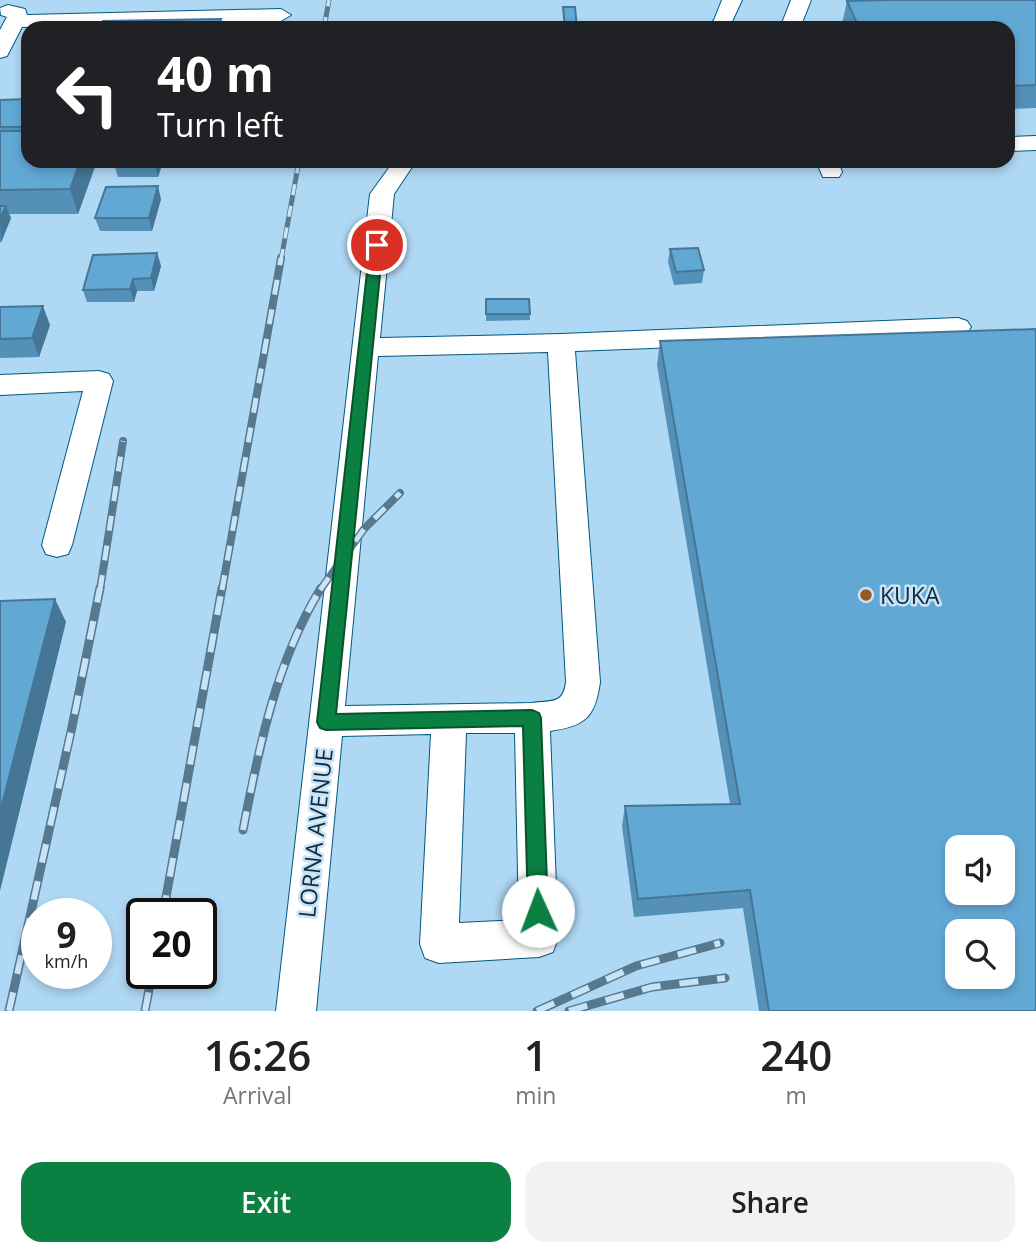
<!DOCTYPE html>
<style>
body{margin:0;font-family:"Open Sans",sans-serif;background:#f2f2f2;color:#222;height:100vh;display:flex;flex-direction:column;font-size:26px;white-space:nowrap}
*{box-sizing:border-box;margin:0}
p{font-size:23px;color:#767676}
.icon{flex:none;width:38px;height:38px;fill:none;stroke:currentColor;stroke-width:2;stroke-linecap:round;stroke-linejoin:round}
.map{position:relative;height:1011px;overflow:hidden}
.sheet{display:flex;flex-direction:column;background:#fff;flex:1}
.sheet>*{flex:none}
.guide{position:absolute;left:21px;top:21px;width:994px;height:147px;border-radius:21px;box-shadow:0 4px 10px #0003;background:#202124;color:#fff;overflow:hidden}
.controls{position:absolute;left:945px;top:835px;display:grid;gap:14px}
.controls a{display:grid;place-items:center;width:70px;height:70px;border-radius:14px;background:#fff;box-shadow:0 4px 10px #0003;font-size:35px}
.speed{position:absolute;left:21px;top:898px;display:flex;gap:14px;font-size:35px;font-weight:700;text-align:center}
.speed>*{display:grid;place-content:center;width:91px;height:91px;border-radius:50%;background:#fff;box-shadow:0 4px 10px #0003;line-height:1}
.speed small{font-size:18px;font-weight:400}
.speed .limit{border:4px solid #111;border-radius:10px;background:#fff;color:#111}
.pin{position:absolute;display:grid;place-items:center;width:60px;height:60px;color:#fff;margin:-30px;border:4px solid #fff;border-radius:50%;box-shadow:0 2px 7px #0007}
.me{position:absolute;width:77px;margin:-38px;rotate:358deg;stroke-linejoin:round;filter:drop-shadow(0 0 5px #0008)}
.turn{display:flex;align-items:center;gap:24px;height:147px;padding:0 21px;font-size:32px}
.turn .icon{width:91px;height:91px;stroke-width:2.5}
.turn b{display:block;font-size:49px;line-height:60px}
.eta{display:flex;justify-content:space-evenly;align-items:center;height:119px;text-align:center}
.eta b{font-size:42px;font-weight:600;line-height:49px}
.action{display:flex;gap:14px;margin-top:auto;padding:14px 21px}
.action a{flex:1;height:80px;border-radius:21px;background:#0b8043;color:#fff;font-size:28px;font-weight:600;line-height:80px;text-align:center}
.action a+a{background:#f2f2f2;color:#222}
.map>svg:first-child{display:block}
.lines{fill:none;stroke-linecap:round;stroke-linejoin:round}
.minor-casing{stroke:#015880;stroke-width:2}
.minor{fill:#fff;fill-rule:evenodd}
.rail-far2-casing{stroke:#56798f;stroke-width:5}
.rail-far1-casing{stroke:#56798f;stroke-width:8}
.rail-casing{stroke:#56798f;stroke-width:9}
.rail-far2{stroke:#c8e3f6;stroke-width:3.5;stroke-dasharray:11;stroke-linecap:butt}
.rail-far1{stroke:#c8e3f6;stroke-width:5;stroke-dasharray:15;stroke-linecap:butt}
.rail{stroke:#c8e3f6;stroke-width:6;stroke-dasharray:19;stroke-linecap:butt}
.wall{fill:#5490b7}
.shaded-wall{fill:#457695}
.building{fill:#62a8d5;stroke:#457695;stroke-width:2;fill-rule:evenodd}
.route{fill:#0b8043;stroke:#07532c;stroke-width:2}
.poi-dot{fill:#985921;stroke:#c8e3f6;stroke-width:2.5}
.labels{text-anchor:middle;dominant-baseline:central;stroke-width:5;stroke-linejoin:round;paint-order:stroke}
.poi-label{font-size:23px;fill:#0e2c3e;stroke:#c8e3f6;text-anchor:start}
.street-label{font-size:23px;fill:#0e2c3e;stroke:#c8e3f6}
</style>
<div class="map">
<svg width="1036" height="1011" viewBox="0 0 1036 1011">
<rect width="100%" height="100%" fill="#afd8f4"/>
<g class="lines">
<defs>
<path id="minor" d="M722,0H742L729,28H707L714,20Z
M791,0H811L800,28H780Z
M8,5L25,9L27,15L281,9L291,15L281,21L22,27L7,56L0,58V30L7,17L1,15L0,8Z
M1036,136V150L1008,151V137Z
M394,161H416L394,194L380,338L561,334L958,318L967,321L971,327L967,333L958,336L575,351L600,682C595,718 585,726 550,731L558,938L553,952L539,957L439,963L425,958L420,944L431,734L342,736L316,1011H276L370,194ZM548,352L566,682C563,705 552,700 532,703L345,706L378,356ZM466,733H515L519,920L459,923Z
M816,161H838L842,172L839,177H823Z
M99,371L109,374L113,381L72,545L68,554L57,557L46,554L42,545L83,391L0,395V375Z"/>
</defs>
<use href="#minor" class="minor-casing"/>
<use href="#minor" class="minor"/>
<defs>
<path id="rail-far2" d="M324,28L329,0
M281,260L299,161"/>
<path id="rail-far1" d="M100,590L123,441
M222,590L281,258
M320,590L364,529L400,493"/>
<path id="rail" d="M243,830C259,747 276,662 321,588
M163,914L222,588
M9,1011L72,727L100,588
M145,1011L152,973
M537,1011L636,966L720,943
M569,1011L652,987L725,978"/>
</defs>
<use href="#rail-far2" class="rail-far2-casing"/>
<use href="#rail-far1" class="rail-far1-casing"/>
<use href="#rail" class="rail-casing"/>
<use href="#rail-far2" class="rail-far2"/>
<use href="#rail-far1" class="rail-far1"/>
<use href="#rail" class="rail"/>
</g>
<path class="wall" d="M1036,0V108L1008,109V28H844L842,24L847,1Z
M28,99V161H97L78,214H9L11,218L0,243V100Z
M113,161H163L158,177H118Z
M161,199L152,231H100L95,218Z
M670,249L704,270L702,283L674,285L668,262Z
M157,253L161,266L154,291H137L134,302H87L83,290Z
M486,299H529L530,320L486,321Z
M0,307L50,325L39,357L0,358Z
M660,341L1036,1011H759L743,908L634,917L622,826L625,806L730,804L657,365Z"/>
<path class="shaded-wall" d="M80,161H97L78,214L70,189Z
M154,161H163L158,177Z
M158,186L161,199L152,231L149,218Z
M6,206L11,218L1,243L0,219Z
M157,253L161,266L154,291L151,278Z
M133,279L137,291L134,302L130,289Z
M43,306L50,325L39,357L32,338Z
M55,599L66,622L0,891V812Z"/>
<path class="building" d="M888,0H1036V85L1008,86V28H859L847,1Z
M563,7H575L577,28H565Z
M221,19L219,28H101L103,21Z
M28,99V127H0V100Z
M0,131H28V161H80L70,189L0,190Z
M158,186L149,218H95L106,187Z
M0,206H6L0,219Z
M698,248L704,270L676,272L670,249Z
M157,253L151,278L133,279L130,289L83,290L93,255Z
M486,299H529L530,314H486Z
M43,306L32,338L0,339V307Z
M1036,329V1011H769L750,890L638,899L625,806L740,804L660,341ZM957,847H1003V892H957ZM957,931H1003V976H957Z
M55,599L0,812V601Z"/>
<path class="route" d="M377,241L383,245L336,714L532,710L539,713L541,718L548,911L545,918L538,921L531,918L528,911L523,726L326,730L320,728L317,722L370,245Z"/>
<circle class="poi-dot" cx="866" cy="595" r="7"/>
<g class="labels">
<g class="poi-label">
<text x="880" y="595">KUKA</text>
</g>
<g class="street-label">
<text transform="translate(315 833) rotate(-84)">LORNA AVENUE</text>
</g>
</g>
</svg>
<div class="controls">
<a><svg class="icon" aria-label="sound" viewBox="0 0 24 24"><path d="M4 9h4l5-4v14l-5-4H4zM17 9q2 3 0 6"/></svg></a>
<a><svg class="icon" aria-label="search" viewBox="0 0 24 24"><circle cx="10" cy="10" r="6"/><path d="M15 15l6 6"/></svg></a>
</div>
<div class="speed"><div>9<small>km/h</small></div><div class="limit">20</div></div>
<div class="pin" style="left:377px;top:245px;background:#d93025"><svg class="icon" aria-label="arrive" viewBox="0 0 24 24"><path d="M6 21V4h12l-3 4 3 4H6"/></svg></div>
<svg class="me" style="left:538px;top:911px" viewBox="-20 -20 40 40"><circle r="19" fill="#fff"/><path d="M0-13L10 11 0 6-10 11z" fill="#0b8043"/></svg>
<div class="guide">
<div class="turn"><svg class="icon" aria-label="left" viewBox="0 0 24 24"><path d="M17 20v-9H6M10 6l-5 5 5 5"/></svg><div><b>40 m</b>Turn left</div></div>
</div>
</div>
<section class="sheet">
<div class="eta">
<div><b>16:26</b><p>Arrival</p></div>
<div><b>1</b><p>min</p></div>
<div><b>240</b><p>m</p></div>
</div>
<div class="action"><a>Exit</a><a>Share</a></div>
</section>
